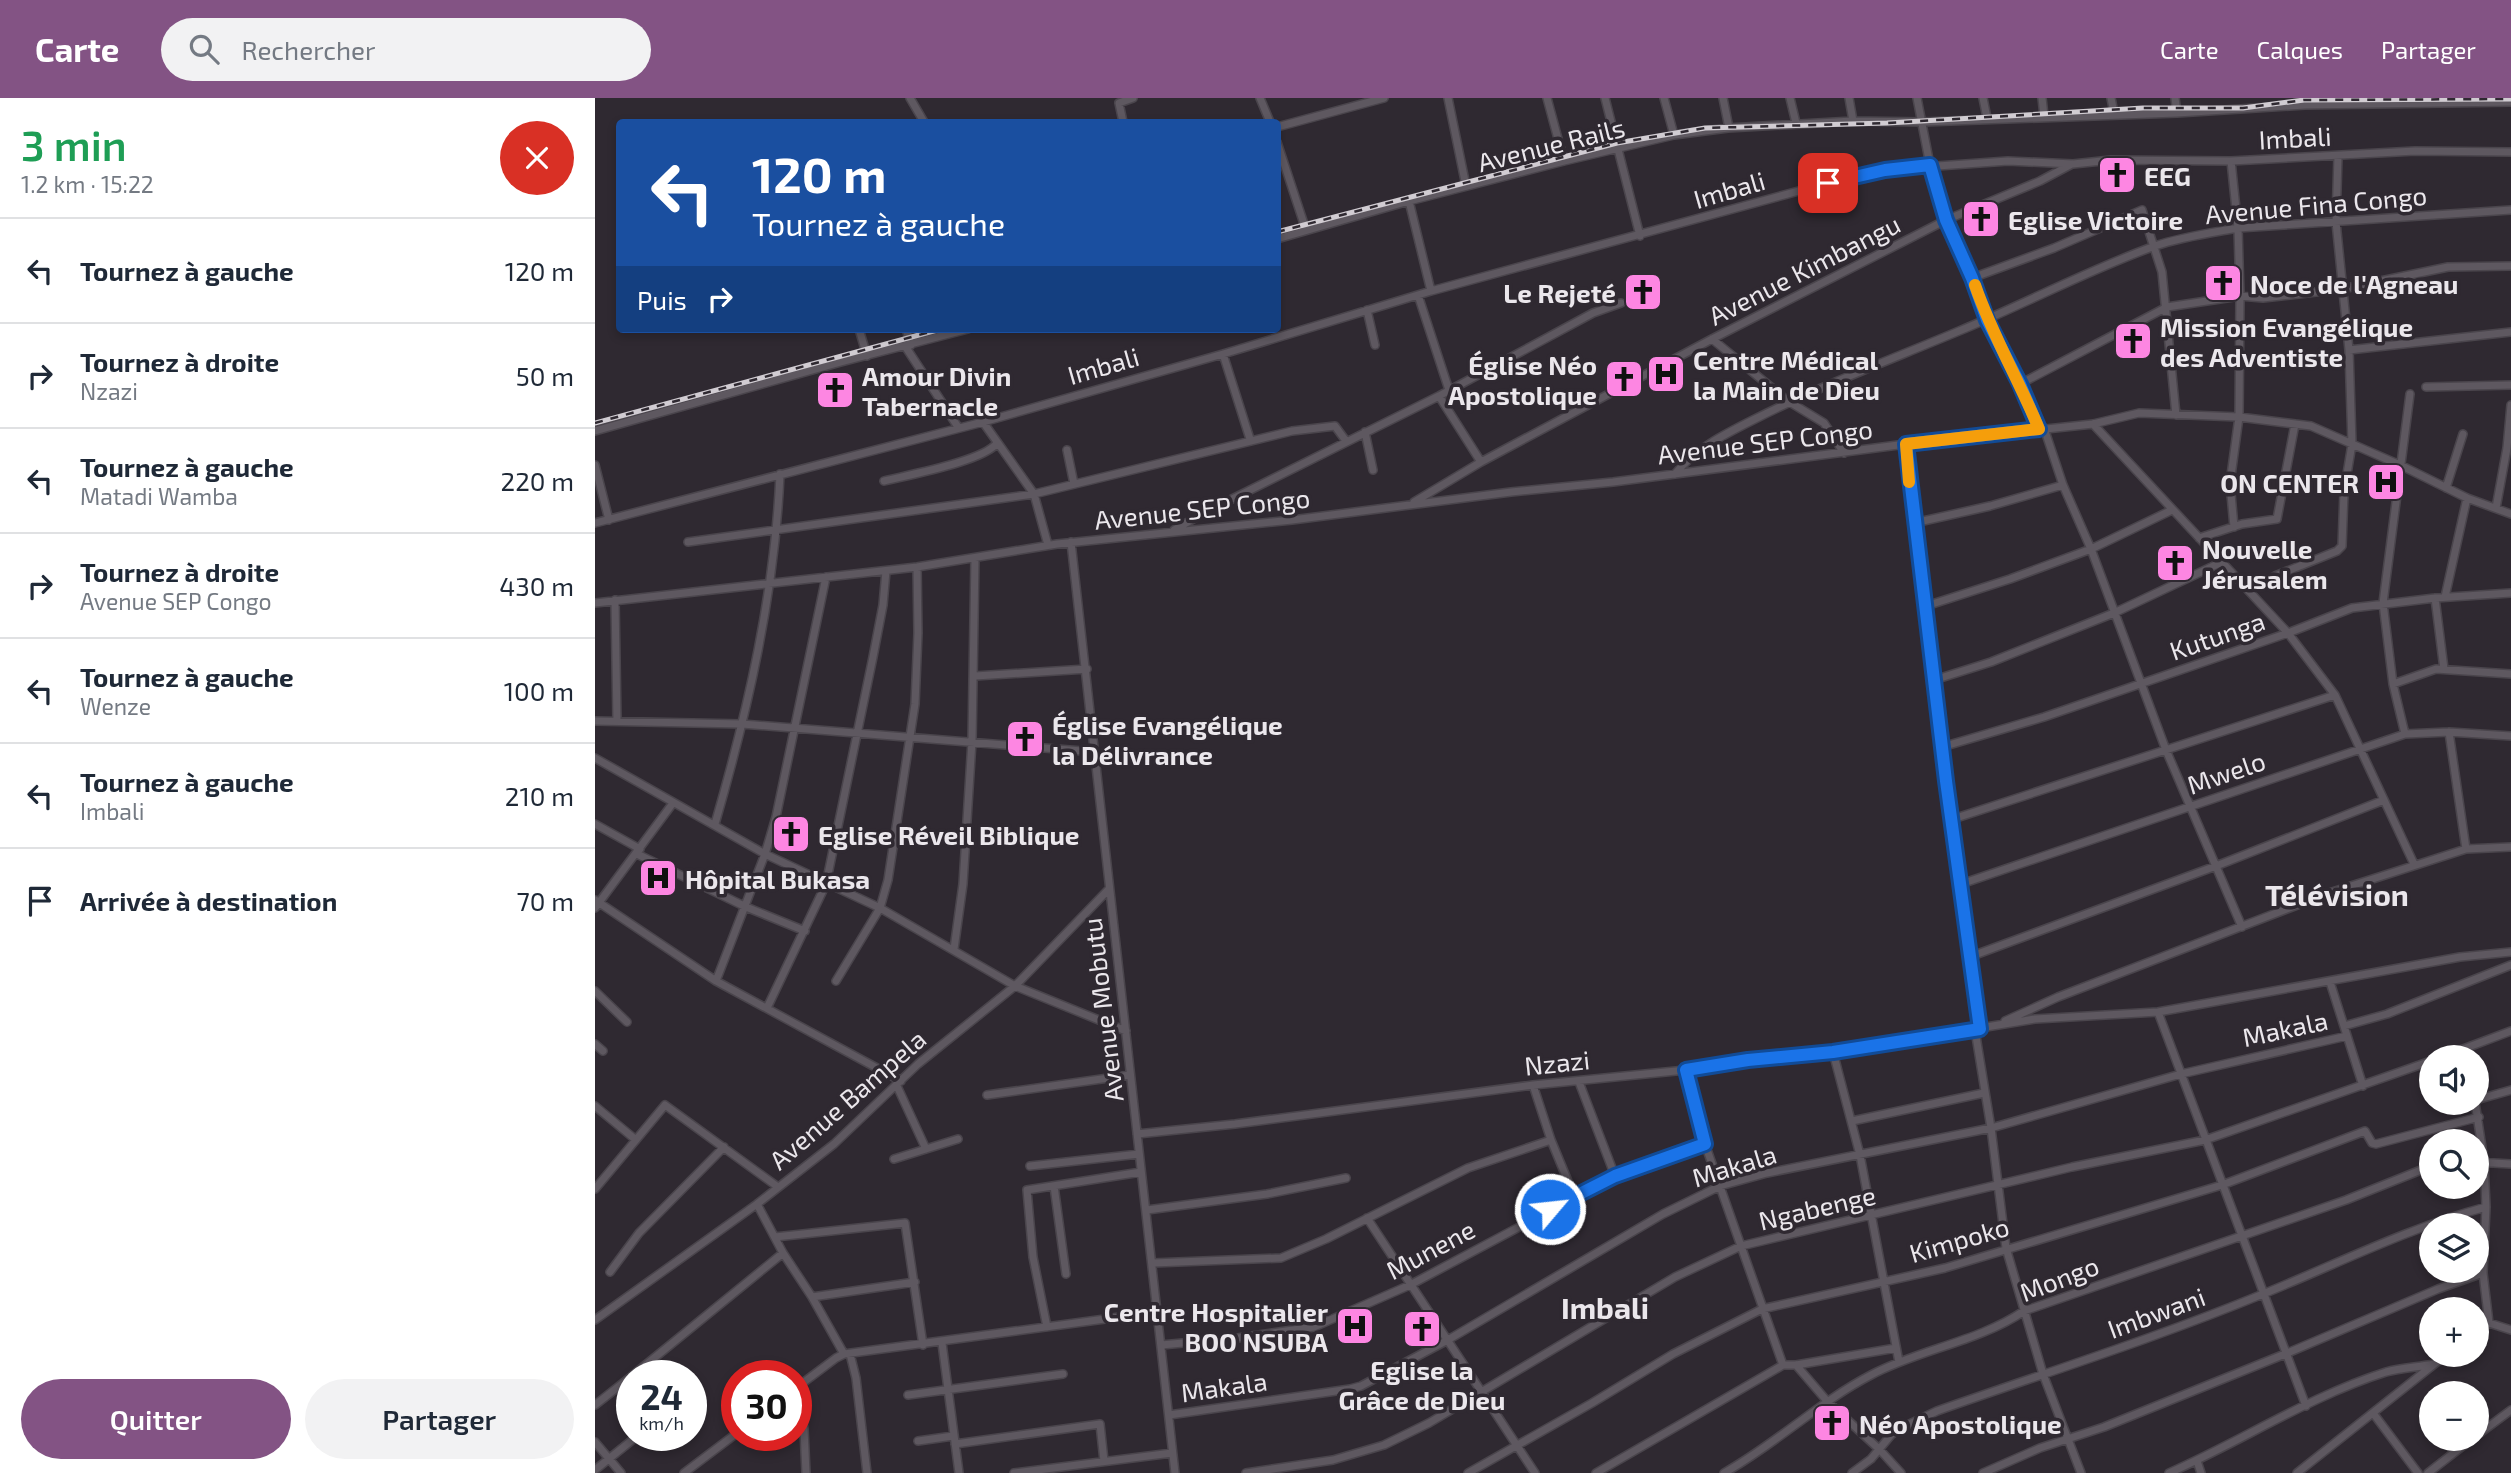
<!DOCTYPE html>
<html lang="fr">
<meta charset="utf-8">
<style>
body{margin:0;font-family:"Exo 2",sans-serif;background:#f2f2f3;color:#1f2937;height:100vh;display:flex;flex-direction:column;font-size:26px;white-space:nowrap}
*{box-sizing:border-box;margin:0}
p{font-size:23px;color:#747a83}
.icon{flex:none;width:38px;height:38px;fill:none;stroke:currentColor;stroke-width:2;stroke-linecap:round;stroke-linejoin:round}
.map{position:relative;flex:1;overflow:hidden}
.panel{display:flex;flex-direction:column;background:#fff;width:595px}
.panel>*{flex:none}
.banner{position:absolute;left:21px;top:21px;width:665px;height:214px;border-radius:7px;box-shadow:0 4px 10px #0003;background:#1a4fa0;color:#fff;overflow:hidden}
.buttons{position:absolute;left:1824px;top:947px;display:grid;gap:14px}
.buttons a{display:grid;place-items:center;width:70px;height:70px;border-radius:50%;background:#fff;box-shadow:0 4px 10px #0003;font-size:35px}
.speed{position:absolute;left:21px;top:1262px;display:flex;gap:14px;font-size:35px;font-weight:700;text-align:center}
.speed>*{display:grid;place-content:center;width:91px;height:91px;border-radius:50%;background:#fff;box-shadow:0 4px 10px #0003;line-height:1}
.speed small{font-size:18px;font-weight:400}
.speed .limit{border:10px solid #d22;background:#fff;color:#111}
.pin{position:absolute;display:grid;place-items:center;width:60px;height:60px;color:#fff;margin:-30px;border-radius:14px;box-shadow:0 4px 10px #0006}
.me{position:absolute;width:77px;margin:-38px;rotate:62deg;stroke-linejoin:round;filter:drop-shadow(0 0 5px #0008)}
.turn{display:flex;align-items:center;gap:24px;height:147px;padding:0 21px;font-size:32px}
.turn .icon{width:91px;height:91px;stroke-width:2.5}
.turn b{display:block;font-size:49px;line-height:60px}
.then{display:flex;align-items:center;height:66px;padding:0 21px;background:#0003;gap:14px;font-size:26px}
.round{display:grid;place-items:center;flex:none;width:74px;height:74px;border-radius:37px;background:#f2f2f3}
.overview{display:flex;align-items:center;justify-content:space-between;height:119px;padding:0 21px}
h1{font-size:42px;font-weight:600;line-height:52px;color:#1e9e55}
.button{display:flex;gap:14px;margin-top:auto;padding:14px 21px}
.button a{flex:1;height:80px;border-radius:42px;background:#835384;color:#fff;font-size:28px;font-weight:600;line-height:80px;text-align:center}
.button a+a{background:#f2f2f3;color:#1f2937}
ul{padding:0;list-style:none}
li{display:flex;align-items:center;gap:21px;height:105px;padding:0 21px;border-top:2px solid #e0e1e3}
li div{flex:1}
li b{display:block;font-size:26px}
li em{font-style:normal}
header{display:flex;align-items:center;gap:42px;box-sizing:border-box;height:98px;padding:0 35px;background:#835384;color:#fff}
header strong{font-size:33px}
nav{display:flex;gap:38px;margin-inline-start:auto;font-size:24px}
.search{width:490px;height:63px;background:#f2f2f3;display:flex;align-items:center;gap:18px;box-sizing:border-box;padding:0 24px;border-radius:38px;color:#747a83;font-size:26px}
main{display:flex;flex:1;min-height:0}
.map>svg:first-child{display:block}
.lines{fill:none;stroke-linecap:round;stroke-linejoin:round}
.minor-casing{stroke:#4a454c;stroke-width:10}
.minor{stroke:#5e5860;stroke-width:7}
.rail-casing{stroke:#d1ccd2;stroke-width:5}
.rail{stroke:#2f2931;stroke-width:2.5;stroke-dasharray:8;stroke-linecap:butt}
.route-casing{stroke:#114b97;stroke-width:18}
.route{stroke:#1a73e8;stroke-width:12}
.slow{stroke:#f59e0b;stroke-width:12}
.labels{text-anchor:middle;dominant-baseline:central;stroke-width:7;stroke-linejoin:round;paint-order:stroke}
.street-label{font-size:26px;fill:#ebe7ec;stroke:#2f2931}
.poi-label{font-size:26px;font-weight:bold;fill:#ebe7ec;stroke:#2f2931;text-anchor:start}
.quarter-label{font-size:30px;font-weight:bold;fill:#ebe7ec;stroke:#2f2931}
</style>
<header>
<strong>Carte</strong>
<div class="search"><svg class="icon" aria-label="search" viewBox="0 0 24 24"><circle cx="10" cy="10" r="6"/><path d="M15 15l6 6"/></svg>Rechercher</div>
<nav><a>Carte</a><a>Calques</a><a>Partager</a></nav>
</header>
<main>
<section class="panel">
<div class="overview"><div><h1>3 min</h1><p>1.2 km · 15:22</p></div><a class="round" style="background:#d93025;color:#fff"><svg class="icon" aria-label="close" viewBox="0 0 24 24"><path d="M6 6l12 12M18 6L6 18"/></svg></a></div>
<ul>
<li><svg class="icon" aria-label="left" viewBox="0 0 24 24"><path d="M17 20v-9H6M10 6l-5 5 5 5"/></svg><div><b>Tournez à gauche</b></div><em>120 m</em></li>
<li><svg class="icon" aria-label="right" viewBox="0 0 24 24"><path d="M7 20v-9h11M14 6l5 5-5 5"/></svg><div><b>Tournez à droite</b><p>Nzazi</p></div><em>50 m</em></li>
<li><svg class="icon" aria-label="left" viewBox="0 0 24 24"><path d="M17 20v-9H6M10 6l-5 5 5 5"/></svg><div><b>Tournez à gauche</b><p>Matadi Wamba</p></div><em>220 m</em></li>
<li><svg class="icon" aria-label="right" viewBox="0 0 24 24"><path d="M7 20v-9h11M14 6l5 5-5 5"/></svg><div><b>Tournez à droite</b><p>Avenue SEP Congo</p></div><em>430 m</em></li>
<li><svg class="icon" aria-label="left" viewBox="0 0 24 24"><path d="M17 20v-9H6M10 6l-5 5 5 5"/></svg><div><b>Tournez à gauche</b><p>Wenze</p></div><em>100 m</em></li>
<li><svg class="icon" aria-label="left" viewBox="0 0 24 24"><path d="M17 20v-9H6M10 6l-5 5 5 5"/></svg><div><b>Tournez à gauche</b><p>Imbali</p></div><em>210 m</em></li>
<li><svg class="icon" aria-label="arrive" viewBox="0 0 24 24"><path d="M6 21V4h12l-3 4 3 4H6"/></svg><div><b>Arrivée à destination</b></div><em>70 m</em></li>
</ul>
<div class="button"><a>Quitter</a><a>Partager</a></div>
</section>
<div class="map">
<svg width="1916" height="1375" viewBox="0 0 1916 1375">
<rect width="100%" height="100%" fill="#2f2931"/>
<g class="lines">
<defs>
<path id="minor" d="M315,0L329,24
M665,0L675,24
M853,0L871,88
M952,0L969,63
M1010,0L1045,138
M1069,0L1079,37
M1128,0L1134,30
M1195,0L1201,25
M1254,0L1258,23
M1322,0L1335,67L1351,122L1377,180L1392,222L1425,286L1444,331
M1388,0L1392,20
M1447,0L1449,18
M1516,0L1519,15
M1580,0L1582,15
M528,24L524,5L538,0
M682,29L789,0
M682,44L711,132
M1636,63L1643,130L1645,198L1644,319L1635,385L1639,429
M814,103L836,193
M682,141L814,103L969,63L1079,37L1133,30L1258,23L1328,24L1582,15L1710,7L1916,4
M1377,180L1459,150L1547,112L1567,174L1581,317
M823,197L854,292
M772,212L780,247
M264,231L272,258
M311,231L316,247
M1117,241L1193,303L1229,325L1249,355
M310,248L363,329
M1754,252L1916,234
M628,256L655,341
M1425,286L1572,209L1645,198L1668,200L1747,191L1853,169L1916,168
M1831,289L1916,287
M844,298L886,364
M388,324L439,396L453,447
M1498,326L1693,535L1740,597L1819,766
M1449,330L1468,387L1496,451L1571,652L1647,829
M0,333L246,264L373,231
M770,334L778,372
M1311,346L1351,683L1385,931
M472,352L479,386
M0,367L14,422
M1080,376C1100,351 1130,336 1158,322C1225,288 1295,262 1364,233C1430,206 1493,172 1560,148C1586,139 1615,135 1643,130L1916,112
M289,383C313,377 389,363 402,345
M1851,390L1868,336
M819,404L886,364L1117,241L1351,122L1445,83L1477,66
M1901,410L1912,350L1916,307
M0,425L388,324L628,256L836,193L1233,85L1300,71L1413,63L1478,66L1516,62L1636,63L1820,53L1916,54
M1319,425L1395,408L1468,387
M579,432L607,416L844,298L998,215L1026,205
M1604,440L1647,426L1682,421L1700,326
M93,444L439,396L697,333L740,328L751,343
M476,444L580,1375
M1654,493L1680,478L1742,453L1747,448L1749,394L1757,346L1754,252L1741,124L1743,58
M1850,499L1872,400
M1840,500L1849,571
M20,502L22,623
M0,505L322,469L462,446L697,422L916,394L1018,384L1311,346L1498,326L1544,315L1644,319L1716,328L1805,367L1872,400L1916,416
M1331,508L1415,481L1496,451L1577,412
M380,578L492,571
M1339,582L1396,564L1519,515L1627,464
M1798,586L1841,571L1916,576
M0,623L147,626L500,654
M1854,634L1871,751
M1810,636L1798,586L1788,505L1815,296
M1347,649L1449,619L1693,535L1757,510L1840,500L1916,495
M0,660L170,756L285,810L420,888L531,933
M1358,721L1740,597
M0,726L45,751
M120,726C153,612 180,494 185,376
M42,756L151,809L210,833
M1366,786L1810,636L1854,634L1916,638
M0,802L121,883L306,983
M0,810L78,705
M359,851L368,786L377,643L380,460
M1377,858L1621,768L1789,702
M121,883L170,756L181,719L231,479
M241,883L285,810L293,782L320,606L323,535L322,469
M1735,884L1768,988
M0,893L32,924
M172,910L231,786L278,559L288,507L291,473
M1563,914L1711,1308
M1410,923L1463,899L1731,796L1871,751L1916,749
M1749,928L1792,916L1916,867
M1380,932L1396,1030L1411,1150L1448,1276L1486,1375
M0,946L8,953
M1238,954L1265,1057L1304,1264
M1847,959L1916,933
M1091,972L1110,1046L1188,1267
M984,984L1020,1078
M302,988L331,1051
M392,997L535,977
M1881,1002L1916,992
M1880,1004L1889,1063L1891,1109L1888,1175L1894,1225
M0,1008L41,1042
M1257,1023L1389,995
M542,1036L640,1026L938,987L1091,972L1153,962L1238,954L1440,921L1563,914L1865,859L1916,854
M956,1042L979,1098
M299,1061L363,1041
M1881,1064L1916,1066
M435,1068L544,1056
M459,1088L471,1176
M0,1091L70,1007L183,1089
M162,1106L188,1155L217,1199L249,1256
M552,1112L672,1096L751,1080
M772,1120L940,1375
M180,1139L310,1125L328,1247
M558,1165L686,1160L731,1141L873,1070L956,1042L938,987
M15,1174L44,1135L129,1049
M217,1199L320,1184
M0,1222L162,1106L239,1046L323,966L420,888L514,791
M452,1229L438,1159L432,1092L546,1074
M1881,1234L1894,1225L1916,1232
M347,1245L364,1375
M566,1247L643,1240L719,1229L815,1187L1020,1078L1110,1046
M255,1256L261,1280L272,1375
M1201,1267L1232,1303L1285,1352L1306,1375
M37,1278L188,1155
M202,1289L209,1331L211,1375
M201,1290L241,1260L249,1256L562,1214
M313,1297L468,1276
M0,1307L37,1278
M1778,1315L1823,1375
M574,1317L755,1291L766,1288L851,1243L1068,1116L1125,1088L1172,1075L1396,1030L1586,976L1752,938
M1881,1338L1916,1312
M323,1343L358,1338
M0,1344L26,1375
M360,1346L505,1326L509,1363
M1602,1363L1606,1375
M0,1372L41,1339
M89,1375L142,1335
M419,1375L577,1355
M651,1375L738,1362L789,1347L834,1325L1080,1179L1146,1148L1477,1069L1610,1042L1836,963
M873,1375L997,1305L1078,1256L1167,1211L1350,1170L1627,1087L1770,1033L1777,1045L1781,1046L1884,1019
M1001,1375L1188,1267H1201L1301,1250
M1129,1375C1181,1346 1224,1304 1276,1277C1325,1251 1383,1244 1429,1213L1751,1102L1836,1068
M1257,1375L1276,1361L1296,1337L1304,1331L1342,1313C1450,1275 1561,1240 1668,1196C1742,1166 1813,1130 1891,1109
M1388,1375L1445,1350L1509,1329L1690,1256L1843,1191L1888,1175
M1574,1375C1647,1343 1715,1298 1791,1274C1806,1270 1824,1269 1839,1266
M1702,1375L1852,1256
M1833,1375L1878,1340"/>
</defs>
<use href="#minor" class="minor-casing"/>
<use href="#minor" class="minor"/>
<defs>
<path id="rail" d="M682,134L1022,45L1110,30L1292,25L1548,10H1648L1709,2L1916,1
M0,325L346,231"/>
</defs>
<use href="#rail" class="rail-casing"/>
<use href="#rail" class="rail"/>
</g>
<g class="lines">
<defs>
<path id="route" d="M955,1111L1020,1078L1110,1046L1091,972L1153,962L1238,954L1385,931L1351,683L1311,346L1444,331L1425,286L1392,222L1377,180L1351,122L1335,67L1290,72L1233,85"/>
</defs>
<use href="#route" class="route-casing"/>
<use href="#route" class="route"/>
<path class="slow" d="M1314,384L1311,346L1444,331C1424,282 1397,237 1380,187"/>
</g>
<defs>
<symbol id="church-square" viewBox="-11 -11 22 22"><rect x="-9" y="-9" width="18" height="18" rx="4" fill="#fd86e2" stroke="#2f2931"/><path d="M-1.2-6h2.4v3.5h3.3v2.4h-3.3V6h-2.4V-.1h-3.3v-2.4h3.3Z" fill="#111"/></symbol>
<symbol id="hospital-square" viewBox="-11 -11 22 22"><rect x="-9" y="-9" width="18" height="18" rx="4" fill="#fd86e2" stroke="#2f2931"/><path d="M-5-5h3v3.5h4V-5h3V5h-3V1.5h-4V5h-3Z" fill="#111"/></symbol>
</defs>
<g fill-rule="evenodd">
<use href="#church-square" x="1500" y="55" width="44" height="44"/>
<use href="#church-square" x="1364" y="99" width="44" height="44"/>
<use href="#church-square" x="1606" y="163" width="44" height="44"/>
<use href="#church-square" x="1026" y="172" width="44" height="44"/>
<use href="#church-square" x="1516" y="221" width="44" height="44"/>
<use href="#hospital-square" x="1049" y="254" width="44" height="44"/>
<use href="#church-square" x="1007" y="259" width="44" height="44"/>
<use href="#church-square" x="218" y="270" width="44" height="44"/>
<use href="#hospital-square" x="1769" y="362" width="44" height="44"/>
<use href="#church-square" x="1558" y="443" width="44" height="44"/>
<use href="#church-square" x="408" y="619" width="44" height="44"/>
<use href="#church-square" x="174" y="714" width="44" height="44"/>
<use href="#hospital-square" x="41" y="758" width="44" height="44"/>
<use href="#hospital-square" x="738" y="1206" width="44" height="44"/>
<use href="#church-square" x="805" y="1209" width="44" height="44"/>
<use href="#church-square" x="1215" y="1303" width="44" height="44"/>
</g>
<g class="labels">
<g class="street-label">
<text transform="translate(1700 39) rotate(-3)">Imbali</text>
<text transform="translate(956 46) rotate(-14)">Avenue Rails</text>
<text transform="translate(1134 91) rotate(-16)">Imbali</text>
<text transform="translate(1721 106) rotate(-5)">Avenue Fina Congo</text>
<text transform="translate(1209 171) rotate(-27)">Avenue Kimbangu</text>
<text transform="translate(508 267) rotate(-16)">Imbali</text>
<text transform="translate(1170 343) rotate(-7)">Avenue SEP Congo</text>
<text transform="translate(607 410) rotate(-6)">Avenue SEP Congo</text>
<text transform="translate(1622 537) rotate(-19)">Kutunga</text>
<text transform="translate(1631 674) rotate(-19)">Mwelo</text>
<text transform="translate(507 912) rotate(-97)">Avenue Mobutu</text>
<text transform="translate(1690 930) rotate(-12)">Makala</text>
<text transform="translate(962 964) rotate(-6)">Nzazi</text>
<text transform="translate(252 1001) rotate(-41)">Avenue Bampela</text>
<text transform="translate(1139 1067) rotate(-17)">Makala</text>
<text transform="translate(1222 1109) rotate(-13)">Ngabenge</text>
<text transform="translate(1364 1141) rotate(-16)">Kimpoko</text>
<text transform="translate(835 1151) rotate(-28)">Munene</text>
<text transform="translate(1464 1180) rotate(-21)">Mongo</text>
<text transform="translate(1561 1214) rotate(-20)">Imbwani</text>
<text transform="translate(629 1288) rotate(-8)">Makala</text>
</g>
<g class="poi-label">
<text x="1549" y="77">EEG</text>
<text x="1413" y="121">Eglise Victoire</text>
<text x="1655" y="185">Noce de l'Agneau</text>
<text x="1021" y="194" text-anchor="end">Le Rejeté</text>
<text x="1565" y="228">Mission Evangélique<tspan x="1565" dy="30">des Adventiste</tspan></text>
<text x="1098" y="261">Centre Médical<tspan x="1098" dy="30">la Main de Dieu</tspan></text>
<text x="1002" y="266" text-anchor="end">Église Néo<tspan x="1002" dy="30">Apostolique</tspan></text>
<text x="267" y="277">Amour Divin<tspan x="267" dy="30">Tabernacle</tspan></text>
<text x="1764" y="384" text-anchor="end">ON CENTER</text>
<text x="1607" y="450">Nouvelle<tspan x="1607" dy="30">Jérusalem</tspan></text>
<text x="457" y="626">Église Evangélique<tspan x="457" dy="30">la Délivrance</tspan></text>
<text x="223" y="736">Eglise Réveil Biblique</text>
<text x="90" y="780">Hôpital Bukasa</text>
<text x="733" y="1213" text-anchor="end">Centre Hospitalier<tspan x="733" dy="30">BOO NSUBA</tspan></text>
<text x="827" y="1271" text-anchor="middle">Eglise la<tspan x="827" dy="30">Grâce de Dieu</tspan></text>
<text x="1264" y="1325">Néo Apostolique</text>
</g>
<g class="quarter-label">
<text x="1742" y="796">Télévision</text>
<text x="1010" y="1209">Imbali</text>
</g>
</g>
</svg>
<div class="buttons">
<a><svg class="icon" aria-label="sound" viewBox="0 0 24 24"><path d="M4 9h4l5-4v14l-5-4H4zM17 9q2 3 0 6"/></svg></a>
<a><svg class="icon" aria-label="search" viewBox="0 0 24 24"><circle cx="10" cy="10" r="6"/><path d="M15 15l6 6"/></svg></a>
<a><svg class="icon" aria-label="layers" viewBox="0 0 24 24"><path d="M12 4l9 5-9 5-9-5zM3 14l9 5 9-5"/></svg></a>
<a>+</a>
<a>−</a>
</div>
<div class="speed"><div>24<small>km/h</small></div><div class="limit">30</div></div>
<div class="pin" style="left:1233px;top:85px;background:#d93025"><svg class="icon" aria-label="arrive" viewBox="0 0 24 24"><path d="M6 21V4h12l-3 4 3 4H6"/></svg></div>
<svg class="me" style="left:955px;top:1111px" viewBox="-20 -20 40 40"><circle r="17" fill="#1a73e8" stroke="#fff" stroke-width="3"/><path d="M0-11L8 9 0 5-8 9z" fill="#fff"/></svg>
<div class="banner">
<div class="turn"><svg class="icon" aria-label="left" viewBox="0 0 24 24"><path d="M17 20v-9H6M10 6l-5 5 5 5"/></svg><div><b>120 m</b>Tournez à gauche</div></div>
<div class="then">Puis<svg class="icon" aria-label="right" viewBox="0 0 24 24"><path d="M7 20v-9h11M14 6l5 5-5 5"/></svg></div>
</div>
</div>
</main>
